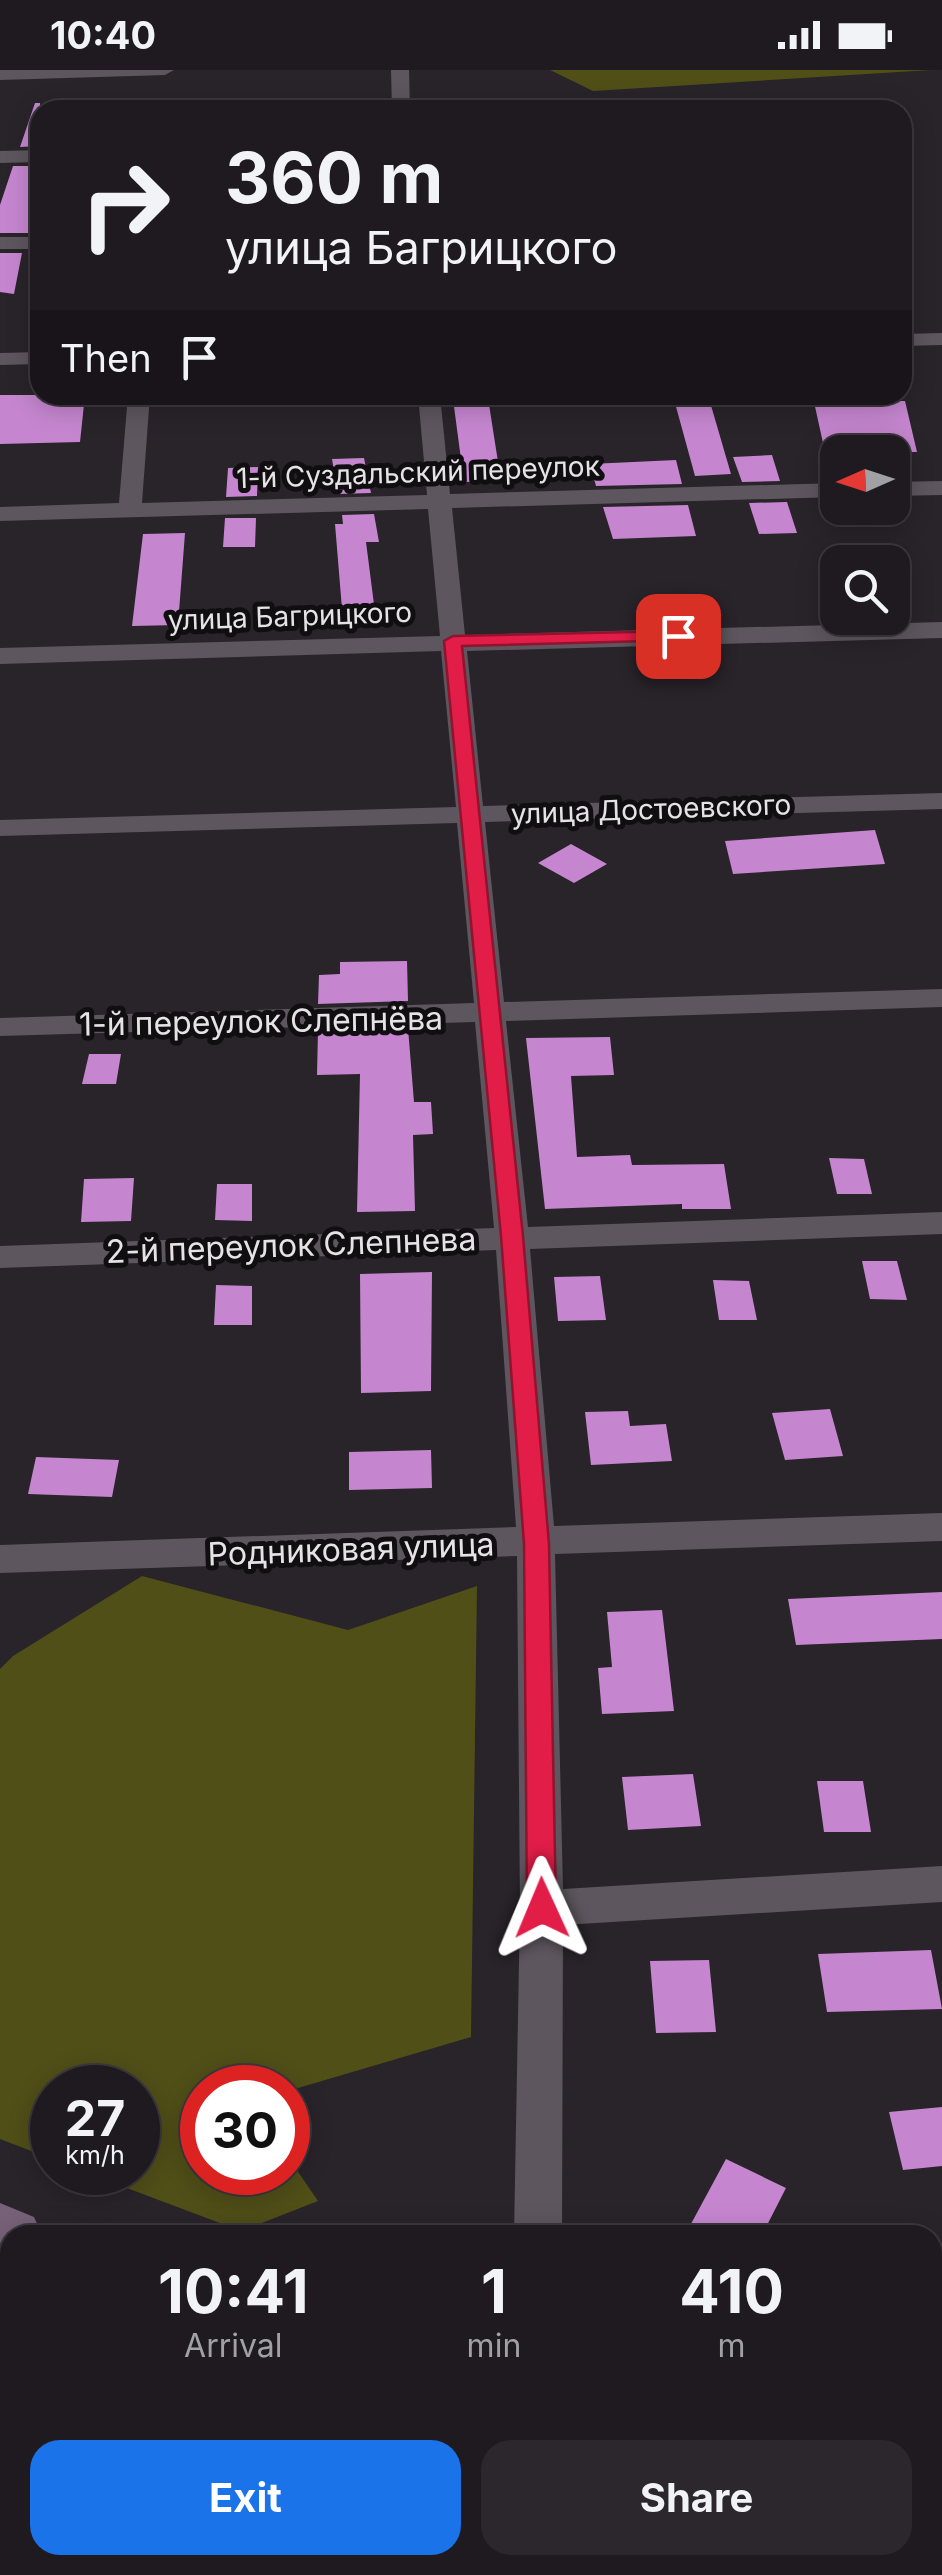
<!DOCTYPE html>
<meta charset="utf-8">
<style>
body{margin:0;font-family:Inter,sans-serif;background:#2c272d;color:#f1f3f6;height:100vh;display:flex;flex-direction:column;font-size:38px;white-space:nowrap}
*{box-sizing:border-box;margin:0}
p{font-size:32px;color:#a1a1a5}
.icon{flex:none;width:55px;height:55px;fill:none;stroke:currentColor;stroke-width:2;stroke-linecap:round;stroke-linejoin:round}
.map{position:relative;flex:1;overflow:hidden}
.drawer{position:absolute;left:0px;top:2155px;width:942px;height:350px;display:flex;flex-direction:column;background:#1f1a20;border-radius:30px 30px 0 0;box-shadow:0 5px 25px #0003,0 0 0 2px #3c383e}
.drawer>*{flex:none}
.guide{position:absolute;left:30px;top:30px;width:882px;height:305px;border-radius:30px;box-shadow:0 5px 25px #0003,0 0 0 2px #3c383e;background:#1f1a20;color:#f1f3f6;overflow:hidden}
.needle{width:65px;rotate:267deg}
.controls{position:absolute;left:820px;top:365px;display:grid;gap:20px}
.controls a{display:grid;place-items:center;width:90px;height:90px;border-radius:20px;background:#1f1a20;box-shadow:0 5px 25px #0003,0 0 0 2px #3c383e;font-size:50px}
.speed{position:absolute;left:30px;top:1995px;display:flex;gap:20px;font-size:50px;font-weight:700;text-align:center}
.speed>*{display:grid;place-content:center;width:130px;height:130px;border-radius:50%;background:#1f1a20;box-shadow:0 5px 25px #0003,0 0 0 2px #3c383e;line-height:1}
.speed small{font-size:25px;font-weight:400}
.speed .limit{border:15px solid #d22;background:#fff;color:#111}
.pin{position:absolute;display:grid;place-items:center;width:85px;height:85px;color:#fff;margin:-42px;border-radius:20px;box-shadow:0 5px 15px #0006}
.me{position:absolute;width:110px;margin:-55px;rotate:359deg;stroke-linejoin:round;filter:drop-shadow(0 0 8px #0008)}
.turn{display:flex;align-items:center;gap:35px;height:210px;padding:0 30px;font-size:45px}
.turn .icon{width:130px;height:130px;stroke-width:2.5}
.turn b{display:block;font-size:70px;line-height:85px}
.then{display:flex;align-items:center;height:95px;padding:0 30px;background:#0003;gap:20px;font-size:38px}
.eta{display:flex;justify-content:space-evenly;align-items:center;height:170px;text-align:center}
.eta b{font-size:60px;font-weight:700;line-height:70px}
.button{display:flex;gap:20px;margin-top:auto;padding:20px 30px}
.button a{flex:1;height:115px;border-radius:30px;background:#1a73e8;color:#fff;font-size:40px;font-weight:700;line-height:115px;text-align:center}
.button a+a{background:#2c272d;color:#f1f3f6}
.status{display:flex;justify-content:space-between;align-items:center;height:70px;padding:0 50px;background:#1f1a20;direction:ltr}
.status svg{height:28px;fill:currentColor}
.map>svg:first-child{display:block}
.forest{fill:#504f18}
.building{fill:#c586cf}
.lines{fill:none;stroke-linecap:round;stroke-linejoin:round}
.lane{fill:#5d565e;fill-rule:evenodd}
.street{fill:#5d565e;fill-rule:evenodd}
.secondary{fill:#766179;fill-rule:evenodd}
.route{fill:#e11d48;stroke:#92132f;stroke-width:2.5}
.labels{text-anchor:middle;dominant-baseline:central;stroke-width:10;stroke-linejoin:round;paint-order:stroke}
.far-street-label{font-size:28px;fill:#e6e2e6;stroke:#100e10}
.street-label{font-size:32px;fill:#e6e2e6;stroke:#100e10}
</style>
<div class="status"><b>10:40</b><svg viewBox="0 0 49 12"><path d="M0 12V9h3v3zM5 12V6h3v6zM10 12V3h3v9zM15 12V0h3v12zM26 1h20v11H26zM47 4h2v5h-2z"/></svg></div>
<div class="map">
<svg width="942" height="2505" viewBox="0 0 942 2505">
<rect width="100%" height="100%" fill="#29232a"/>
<path class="forest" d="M550,0H931L593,21Z
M142,1506L348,1560L477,1516L471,1967L288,2021V2018H202V2102H288V2087L318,2131L241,2161L87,2103L138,2102V2018H52V2089L0,2069V1599L13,1586Z"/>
<path class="building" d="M35,33H40V76L20,77Z
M13,96H40V163H0V135Z
M0,183H22L14,224L0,222Z
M0,325H85L80,372L0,374Z
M488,328L501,411L464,412L453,329Z
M905,331L917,382H825L814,332Z
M710,332L731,404L695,406L675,333Z
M772,385L780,411L742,412L733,387Z
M364,388L371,423L338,424L332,389Z
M676,390L682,414L596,416L590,394Z
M258,397L257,426L226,427L228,398Z
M787,432L797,463L759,464L749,433Z
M688,435L696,466L613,469L603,437Z
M374,444L379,472H366L376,550L343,551L335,454H343L342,445Z
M225,448H256L255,477H223Z
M185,463L178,555L132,556L143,464Z
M875,760L885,794L733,804L725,771Z
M571,774L607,794L574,813L538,793Z
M407,891L408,931L318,934L319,905L340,904V892Z
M408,958L414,1032H431L433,1064L413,1065L415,1141L357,1142L360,1004L317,1005L318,960Z
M610,967L614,1005L571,1006L577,1087L630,1085L632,1095L724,1094L731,1139H682V1134L545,1139L526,968Z
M89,984H121L116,1014H82Z
M829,1088L864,1089L872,1124H837Z
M134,1108L131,1151L81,1152L84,1109Z
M217,1114H252V1151L215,1150Z
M862,1191H897L907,1230L870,1229Z
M432,1202L431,1321L361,1323L360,1204Z
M600,1206L606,1250L558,1251L554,1207Z
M713,1210L749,1211L757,1250H719Z
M216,1215L252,1216V1255H214Z
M830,1339L843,1386L785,1390L772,1343Z
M628,1341L630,1356L666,1354L672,1391L591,1395L585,1342Z
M431,1380L432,1418L349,1420V1382Z
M36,1387L119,1390L112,1427L28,1424Z
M942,1522V1569L796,1575L788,1529Z
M662,1540L674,1641L602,1644L598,1598L612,1597L607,1542Z
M693,1704L701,1756L628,1760L622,1707Z
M817,1711H863L871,1762H824Z
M931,1880L942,1939L827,1942L818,1884Z
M709,1890L716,1962L656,1963L650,1891Z
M942,2037V2096L903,2100L889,2042Z
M726,2089L786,2118L762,2165H685Z"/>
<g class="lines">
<path class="lane" d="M608,2495H634L636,2505H610Z"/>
<path class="street" d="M0,0H174L165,5L0,10Z
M391,0H409L410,40H392Z
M40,80V92L0,93V81Z
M0,167H40V179H0Z
M942,263V275L902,276V264Z
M40,282V294L0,295V283Z
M128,325H150L142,433L427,425L418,325H440L450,424L838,413V427L452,438L465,565L942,552V568L467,581L483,736L942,723V739L485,752L504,932L942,919V937L506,951L528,1157L942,1142V1164L530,1179L554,1456L942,1443V1471L555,1484L563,1819L942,1796V1832L563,1855L562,2165H514L520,1838L517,1486L0,1503V1475L516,1457L496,1180L0,1198V1176L494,1158L475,952L0,966V948L474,933L457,753L0,766V750L456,737L441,581L0,594V578L440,566L428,439L0,451V437L119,433Z
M942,411V425L892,426V412Z"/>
<path class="secondary" d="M0,2133L34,2147L42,2165H10V2201L0,2197Z
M387,2495H462L458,2505H383Z
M796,2495H892L896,2505H800Z"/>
</g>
<path class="route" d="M678,561L684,562V570L462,576L523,1166L549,1474L556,1838L551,1846H532L527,1838L524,1474L501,1166L444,571L453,566Z"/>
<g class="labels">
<g class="far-street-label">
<text transform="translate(418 402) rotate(-2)">1-й Суздальский переулок</text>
<text transform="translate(290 546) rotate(-2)">улица Багрицкого</text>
<text transform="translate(651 739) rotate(-2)">улица Достоевского</text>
</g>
<g class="street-label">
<text transform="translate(261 951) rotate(-1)">1-й переулок Слепнёва</text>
<text transform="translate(291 1175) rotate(-2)">2-й переулок Слепнева</text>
<text transform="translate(351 1479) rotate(-2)">Родниковая улица</text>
</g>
</g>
</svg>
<div class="controls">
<a><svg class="needle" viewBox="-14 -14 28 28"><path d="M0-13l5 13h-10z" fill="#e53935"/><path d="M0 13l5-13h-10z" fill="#a1a1a5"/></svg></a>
<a><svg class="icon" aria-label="search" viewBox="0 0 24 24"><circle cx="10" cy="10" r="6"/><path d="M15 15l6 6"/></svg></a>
</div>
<div class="speed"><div>27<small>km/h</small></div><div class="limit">30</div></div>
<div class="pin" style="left:678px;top:566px;background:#d93025"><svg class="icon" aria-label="arrive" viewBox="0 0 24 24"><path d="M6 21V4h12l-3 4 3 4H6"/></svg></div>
<svg class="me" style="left:542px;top:1838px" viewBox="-20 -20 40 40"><path d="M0-17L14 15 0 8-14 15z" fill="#e11d48" stroke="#fff" stroke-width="4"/></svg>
<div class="guide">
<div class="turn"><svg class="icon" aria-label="right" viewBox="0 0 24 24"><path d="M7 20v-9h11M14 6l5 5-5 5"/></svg><div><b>360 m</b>улица Багрицкого</div></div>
<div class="then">Then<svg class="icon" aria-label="arrive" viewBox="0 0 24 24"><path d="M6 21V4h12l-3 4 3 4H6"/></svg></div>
</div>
<section class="drawer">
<div class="eta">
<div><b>10:41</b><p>Arrival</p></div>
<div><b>1</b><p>min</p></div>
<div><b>410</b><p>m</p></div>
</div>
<div class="button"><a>Exit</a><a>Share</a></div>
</section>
</div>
